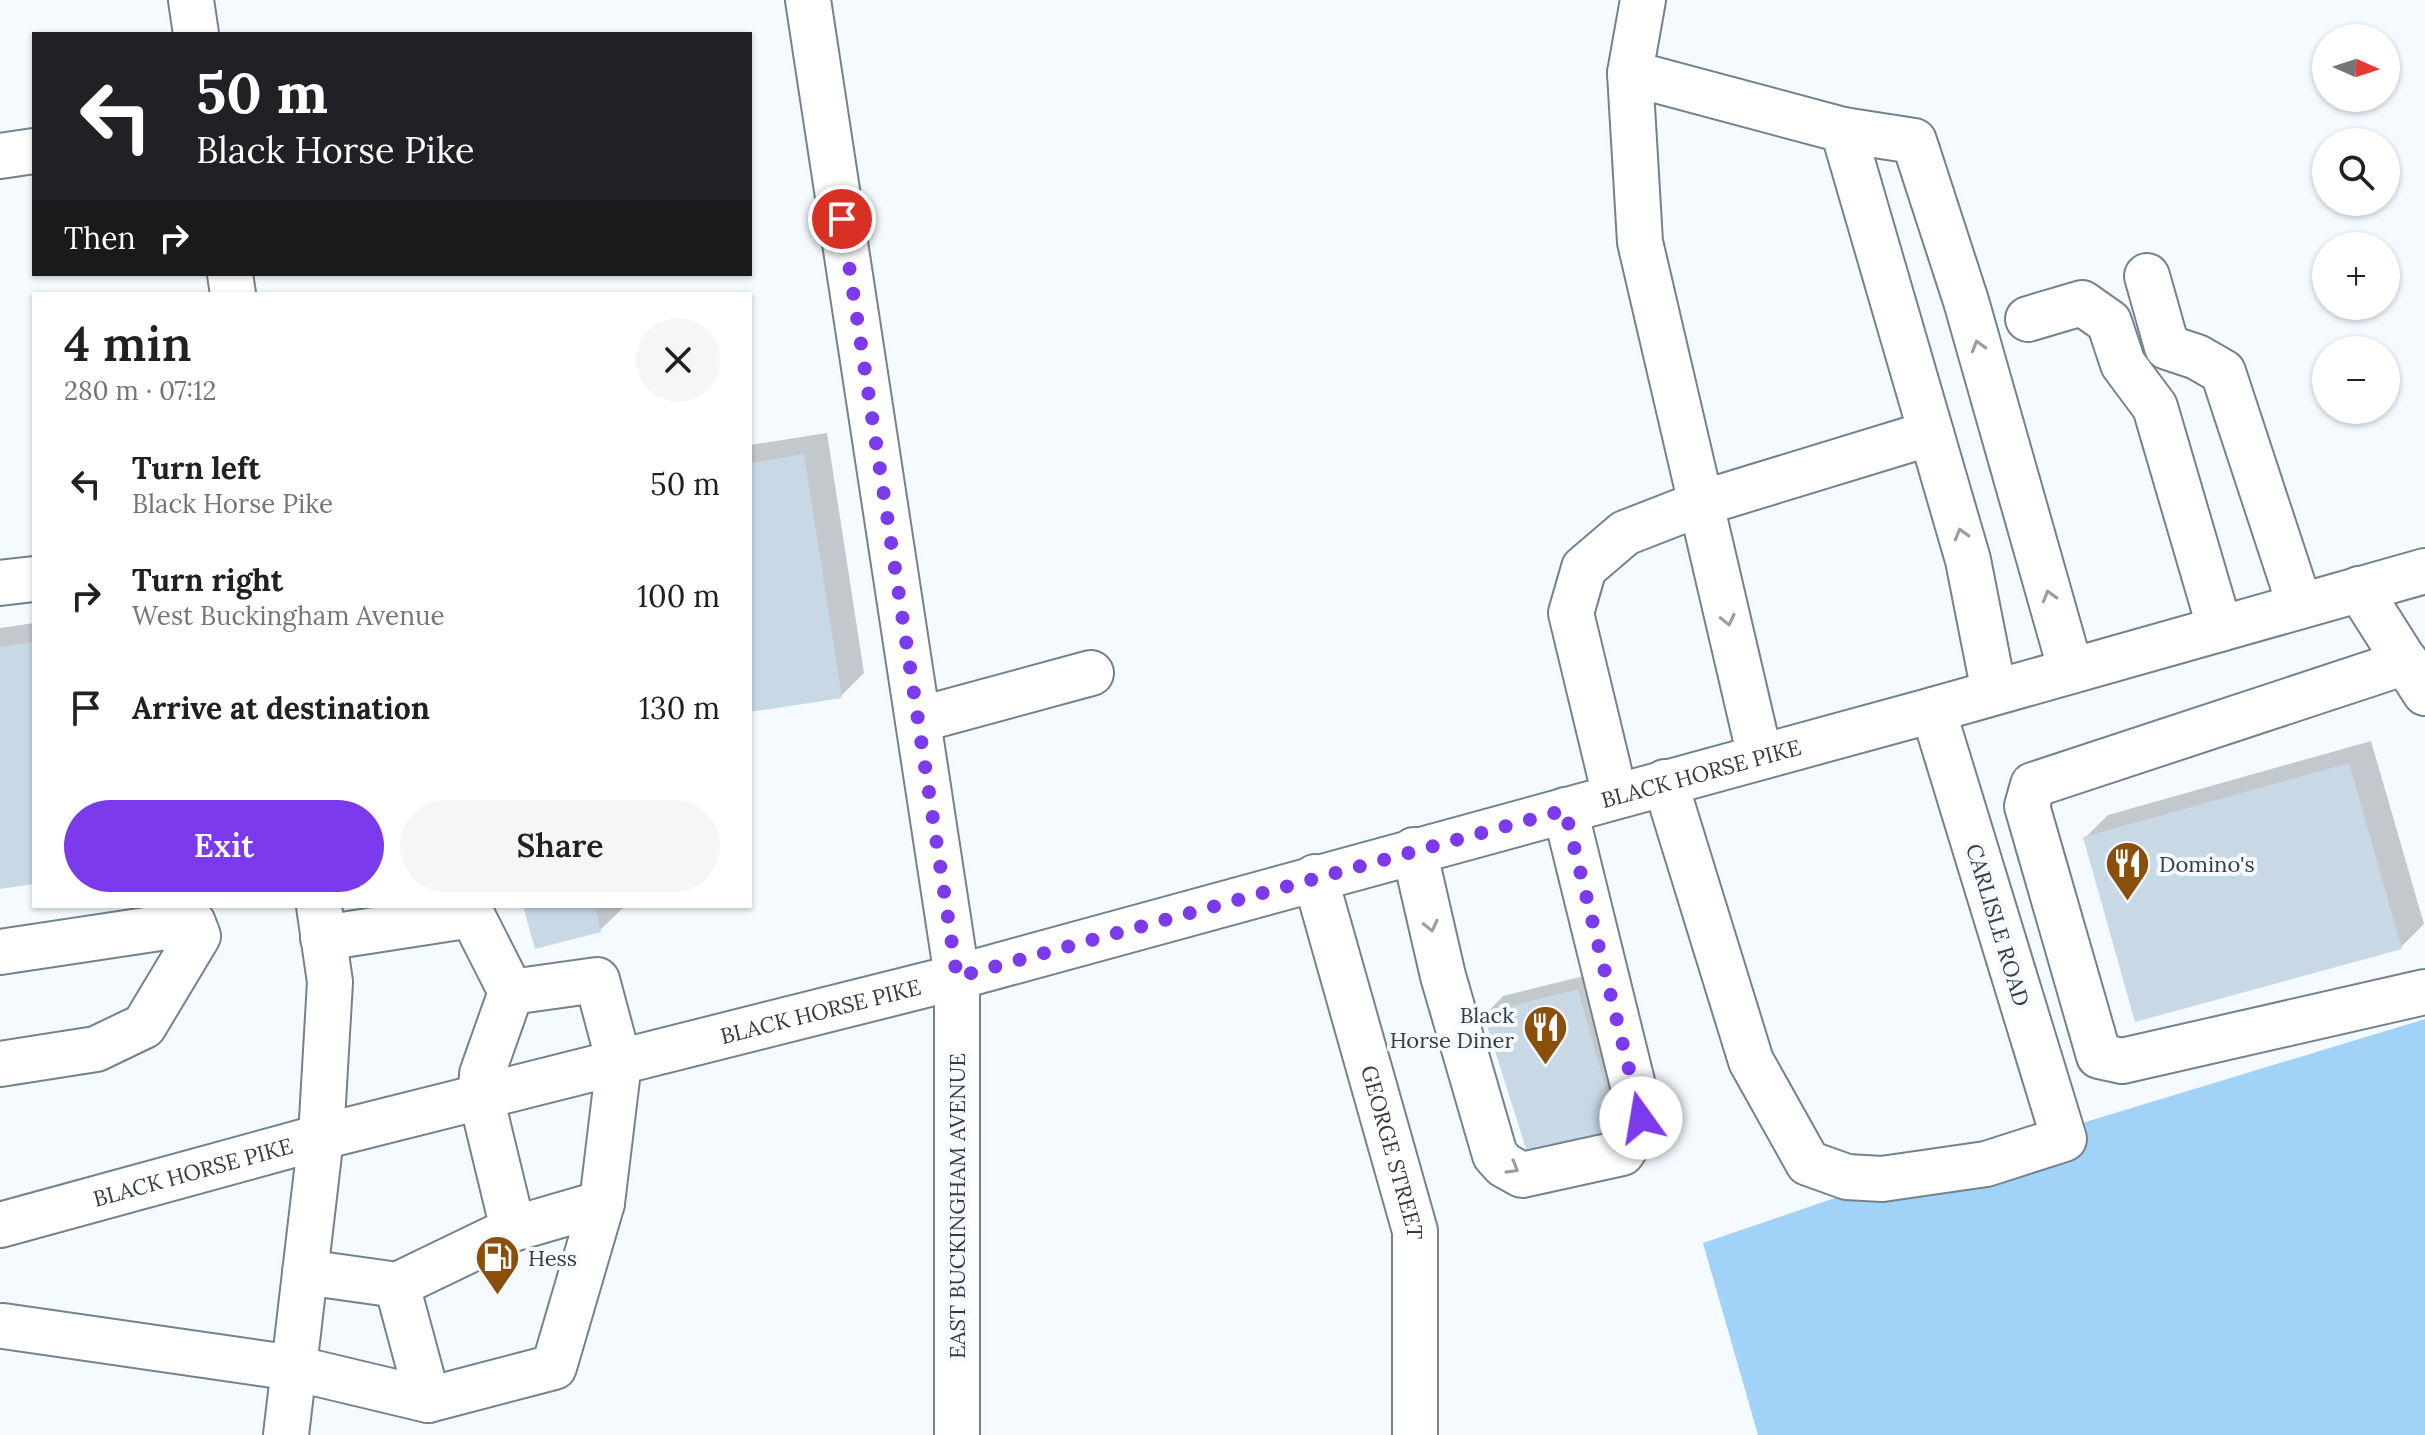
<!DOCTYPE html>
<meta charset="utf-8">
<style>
body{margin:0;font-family:Lora,serif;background:#f6f6f6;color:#202124;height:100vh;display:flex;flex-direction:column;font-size:30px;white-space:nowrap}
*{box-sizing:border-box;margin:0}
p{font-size:26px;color:#757577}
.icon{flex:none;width:44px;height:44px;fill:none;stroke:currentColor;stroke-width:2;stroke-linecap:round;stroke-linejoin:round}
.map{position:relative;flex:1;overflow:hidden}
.details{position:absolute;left:32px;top:292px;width:720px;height:616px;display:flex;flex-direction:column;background:#fff;border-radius:0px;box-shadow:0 2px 6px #0004}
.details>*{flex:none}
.guide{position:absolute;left:32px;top:32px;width:720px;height:244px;border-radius:0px;box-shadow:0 2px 6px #0004;background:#202124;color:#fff;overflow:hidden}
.needle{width:52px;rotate:93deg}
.fabs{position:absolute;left:2312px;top:24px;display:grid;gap:16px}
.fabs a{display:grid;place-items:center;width:88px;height:88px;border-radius:50%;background:#fff;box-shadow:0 2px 6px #0004;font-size:40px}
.pin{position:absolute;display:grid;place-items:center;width:68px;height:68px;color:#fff;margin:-34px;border:4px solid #fff;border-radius:50%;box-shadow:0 2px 8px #0007}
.me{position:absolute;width:88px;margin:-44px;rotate:347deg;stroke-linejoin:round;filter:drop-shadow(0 0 6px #0008)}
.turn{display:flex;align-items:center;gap:28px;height:168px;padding:0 32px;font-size:36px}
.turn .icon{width:104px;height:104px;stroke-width:2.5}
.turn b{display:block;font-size:56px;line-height:68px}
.then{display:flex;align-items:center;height:76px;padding:0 32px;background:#0003;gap:16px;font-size:30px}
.round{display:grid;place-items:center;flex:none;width:84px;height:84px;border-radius:42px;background:#f6f6f6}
.overview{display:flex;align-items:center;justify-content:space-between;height:136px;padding:0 32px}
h1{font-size:48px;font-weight:600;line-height:60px}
.button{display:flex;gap:16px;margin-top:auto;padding:16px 32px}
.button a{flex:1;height:92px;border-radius:48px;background:#7c3aed;color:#fff;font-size:32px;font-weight:600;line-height:92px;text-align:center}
.button a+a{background:#f6f6f6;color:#202124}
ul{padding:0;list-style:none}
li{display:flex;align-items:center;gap:24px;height:112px;padding:0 32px}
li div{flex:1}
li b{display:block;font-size:30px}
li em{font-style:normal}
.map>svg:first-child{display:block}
.green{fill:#a1d3f8}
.shadow{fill:#0003}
.building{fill:#c8d8e4}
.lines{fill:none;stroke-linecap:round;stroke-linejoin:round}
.minor-casing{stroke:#74828d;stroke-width:48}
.major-casing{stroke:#74828d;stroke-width:48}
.minor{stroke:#fff;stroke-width:44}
.major{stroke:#fff;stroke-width:44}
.oneway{stroke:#9a9ea0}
.route{stroke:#7c3aed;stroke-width:14;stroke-dasharray:0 25.2}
.labels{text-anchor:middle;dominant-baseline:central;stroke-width:8;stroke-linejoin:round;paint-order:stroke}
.street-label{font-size:22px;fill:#363c41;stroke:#f4faff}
.poi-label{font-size:22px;fill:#363c41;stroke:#f4faff;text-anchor:start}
</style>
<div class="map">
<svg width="2425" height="1435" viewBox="0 0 2425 1435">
<rect width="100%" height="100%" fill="#f4faff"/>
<path class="green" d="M2425,1019V1435H1758L1703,1243L1832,1199Z"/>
<path class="shadow" d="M827,433L864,673L841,696L750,710V445Z
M34,623V882L0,887V628Z
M2371,741L2424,924L2401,947L2085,838L2108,815Z
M525,906H623V908L600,930Z
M1596,973L1633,1108L1616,1126L1486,1014L1503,996Z"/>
<path class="building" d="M804,454L842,698L750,712V463Z
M34,642V884L0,889V647Z
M2349,763L2402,949L2135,1022L2083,837Z
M523,906H595L601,932L535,949Z
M1578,989L1617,1128L1528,1155L1483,1013Z"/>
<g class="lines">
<defs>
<g id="minor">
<path d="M808,0L957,977V1435"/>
<path d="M1643,0L1630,73L1640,242L1760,757"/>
<path d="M1630,73L1843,130L1968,560L1994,692"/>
<path d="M1843,130L1914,141L1966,301L2071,671"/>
<path d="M0,156L34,151"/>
<path d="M2147,276L2167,347L2197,357L2223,372L2300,606"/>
<path d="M2028,319L2082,303L2109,322L2123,364L2155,407L2220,629"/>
<path d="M0,583L34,579"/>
<path d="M2359,589L2425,693"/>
<path d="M2406,662L2033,785L2027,806L2099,1056L2122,1061L2425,992"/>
<path d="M918,720L1091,673"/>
<path d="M1665,782L1751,1061L1808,1163L1847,1177L1882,1179L1986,1164L2064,1139L1933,710"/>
<path d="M1615,796L1571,613L1584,568L1625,533L1702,503L1931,433"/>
<path d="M1414,850L1443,976L1495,1155L1504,1165L1522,1175L1622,1153L1635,1133L1641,1118L1565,810"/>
<path id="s1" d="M1315,877L1415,1231V1435"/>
<path d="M323,938L472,915L511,992"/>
<path d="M0,952L193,923L198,936L144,1026L96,1049L0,1064"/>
<path d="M305,1272L397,1285L513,1229L602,1203L619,1062L597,980L511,992L482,1074L481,1097L513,1229"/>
<path d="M397,1285L428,1400"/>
<path d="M3,1326L294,1368L428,1400L554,1367L602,1203"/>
</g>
<g id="major">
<path d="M191,0L196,34"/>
<path d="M230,274L233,294"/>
<path id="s2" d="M0,1225L321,1137L957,977L1933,710L2425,571"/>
<path d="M286,1435L321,1137L330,982L319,906"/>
</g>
</defs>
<use href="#minor" class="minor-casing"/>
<use href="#major" class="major-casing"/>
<use href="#minor" class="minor"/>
<use href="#major" class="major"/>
</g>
<defs><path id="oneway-chevron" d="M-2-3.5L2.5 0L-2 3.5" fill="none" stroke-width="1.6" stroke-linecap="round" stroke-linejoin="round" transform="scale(2)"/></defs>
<g class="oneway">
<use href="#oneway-chevron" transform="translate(1978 346) rotate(-106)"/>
<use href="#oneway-chevron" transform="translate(1961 534) rotate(-106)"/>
<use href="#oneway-chevron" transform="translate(2049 596) rotate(-106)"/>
<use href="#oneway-chevron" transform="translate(1728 620) rotate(77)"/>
<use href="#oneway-chevron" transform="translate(1431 926) rotate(77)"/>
<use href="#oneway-chevron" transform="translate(1513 1168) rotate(30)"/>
</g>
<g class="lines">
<path class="route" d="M842,219L957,977L1565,810L1641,1118"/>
</g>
<defs>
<symbol id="restaurant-pin" viewBox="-11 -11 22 30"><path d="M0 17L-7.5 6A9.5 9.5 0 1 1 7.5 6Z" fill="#8a4f0a" stroke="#f4faff"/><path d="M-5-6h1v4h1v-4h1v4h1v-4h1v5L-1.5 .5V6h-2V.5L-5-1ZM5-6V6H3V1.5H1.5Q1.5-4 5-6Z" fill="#fff"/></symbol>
<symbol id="fuel-pin" viewBox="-11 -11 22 30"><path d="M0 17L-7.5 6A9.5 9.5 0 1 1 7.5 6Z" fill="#8a4f0a" stroke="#f4faff"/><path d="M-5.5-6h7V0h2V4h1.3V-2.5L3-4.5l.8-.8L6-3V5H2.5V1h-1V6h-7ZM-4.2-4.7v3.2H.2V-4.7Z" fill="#fff"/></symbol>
</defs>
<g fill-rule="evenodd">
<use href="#restaurant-pin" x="2102" y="838" width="51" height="69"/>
<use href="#restaurant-pin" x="1520" y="1002" width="51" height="69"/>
<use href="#fuel-pin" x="472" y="1232" width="51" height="69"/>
</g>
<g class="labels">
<g class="street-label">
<text stroke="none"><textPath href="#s2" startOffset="1760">BLACK HORSE PIKE</textPath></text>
<text transform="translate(1998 925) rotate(73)">CARLISLE ROAD</text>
<text stroke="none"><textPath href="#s2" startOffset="848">BLACK HORSE PIKE</textPath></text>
<text stroke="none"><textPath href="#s1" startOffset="286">GEORGE STREET</textPath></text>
<text stroke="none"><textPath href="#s2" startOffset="200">BLACK HORSE PIKE</textPath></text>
<text transform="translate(957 1206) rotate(-90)">EAST BUCKINGHAM AVENUE</text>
</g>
<g class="poi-label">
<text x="2159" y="864">Domino's</text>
<text x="1514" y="1015" text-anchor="end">Black<tspan x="1514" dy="25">Horse Diner</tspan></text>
<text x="528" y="1258">Hess</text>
</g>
</g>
</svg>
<div class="fabs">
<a><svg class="needle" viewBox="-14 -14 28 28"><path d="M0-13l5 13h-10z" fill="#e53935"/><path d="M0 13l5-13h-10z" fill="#757577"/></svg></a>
<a><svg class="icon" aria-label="search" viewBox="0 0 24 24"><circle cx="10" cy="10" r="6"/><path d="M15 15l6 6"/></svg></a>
<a>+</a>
<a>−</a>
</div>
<div class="pin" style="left:842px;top:219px;background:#d93025"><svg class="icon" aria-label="arrive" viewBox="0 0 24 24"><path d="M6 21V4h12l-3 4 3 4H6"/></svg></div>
<svg class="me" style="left:1641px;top:1118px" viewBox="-20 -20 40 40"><circle r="19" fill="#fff"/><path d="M0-13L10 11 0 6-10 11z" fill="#7c3aed"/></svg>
<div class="guide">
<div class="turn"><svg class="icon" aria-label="left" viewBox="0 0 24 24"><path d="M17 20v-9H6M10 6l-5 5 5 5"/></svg><div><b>50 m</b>Black Horse Pike</div></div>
<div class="then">Then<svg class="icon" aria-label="right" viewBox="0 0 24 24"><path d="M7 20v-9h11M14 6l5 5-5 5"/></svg></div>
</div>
<section class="details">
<div class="overview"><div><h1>4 min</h1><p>280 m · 07:12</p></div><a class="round"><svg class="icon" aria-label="close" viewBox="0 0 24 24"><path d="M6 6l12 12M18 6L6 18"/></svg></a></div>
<ul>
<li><svg class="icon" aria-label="left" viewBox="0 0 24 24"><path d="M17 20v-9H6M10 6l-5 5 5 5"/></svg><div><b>Turn left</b><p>Black Horse Pike</p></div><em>50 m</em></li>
<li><svg class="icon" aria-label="right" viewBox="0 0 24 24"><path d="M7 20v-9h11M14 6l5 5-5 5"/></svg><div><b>Turn right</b><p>West Buckingham Avenue</p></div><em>100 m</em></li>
<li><svg class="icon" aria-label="arrive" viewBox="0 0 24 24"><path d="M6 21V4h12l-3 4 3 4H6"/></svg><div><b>Arrive at destination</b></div><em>130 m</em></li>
</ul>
<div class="button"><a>Exit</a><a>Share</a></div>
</section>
</div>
